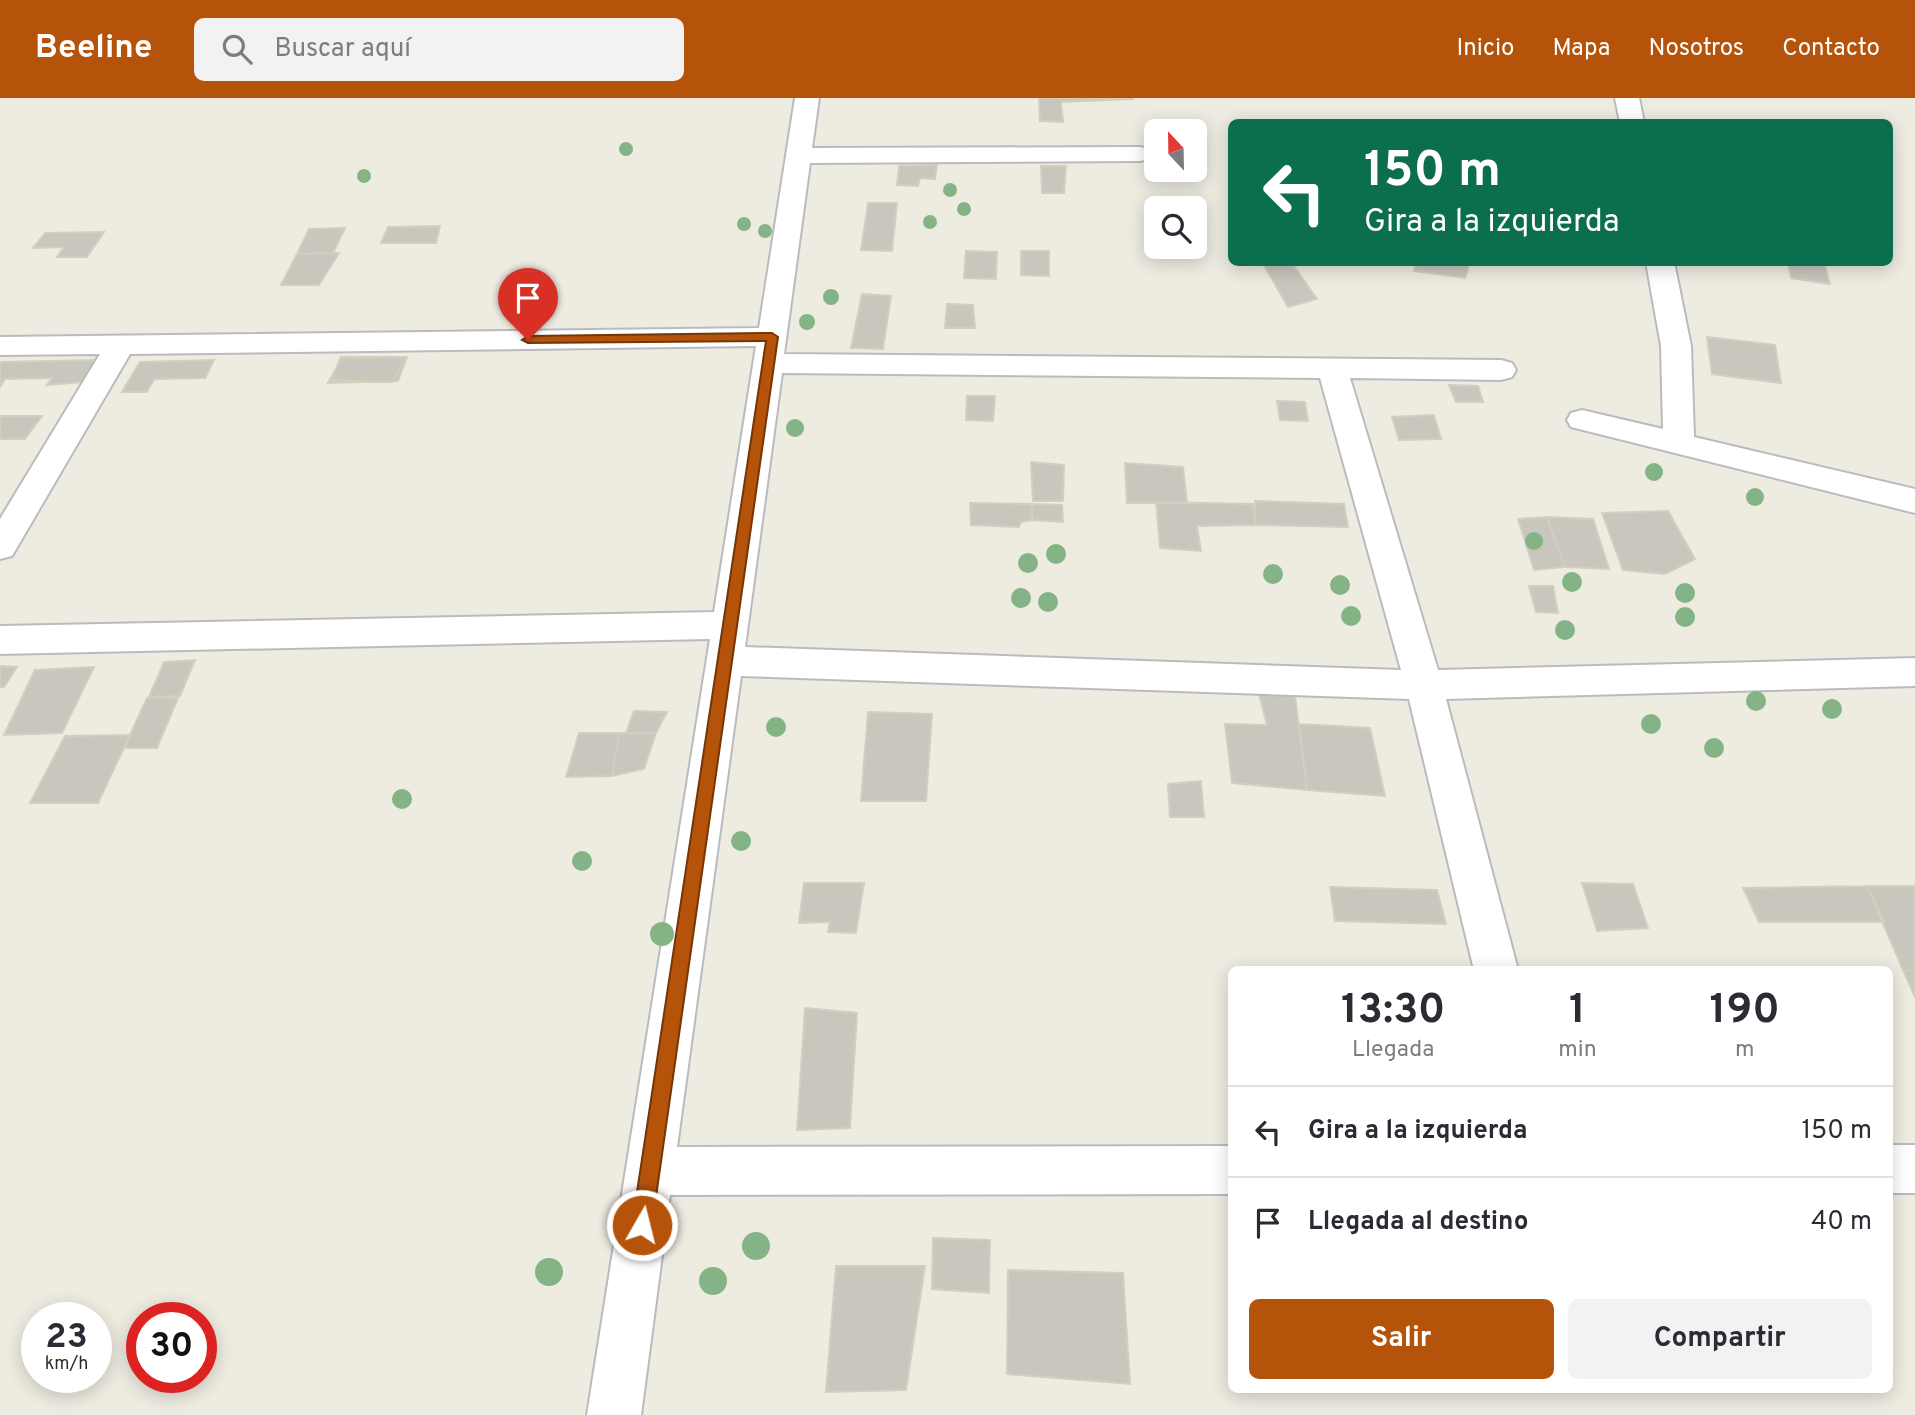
<!DOCTYPE html>
<html lang="es">
<meta charset="utf-8">
<style>
body{margin:0;font-family:Overpass,sans-serif;background:#f2f2f3;color:#2b2b33;height:100vh;display:flex;flex-direction:column;font-size:26px;white-space:nowrap}
*{box-sizing:border-box;margin:0}
p{font-size:23px;color:#7c7c81}
.icon{flex:none;width:38px;height:38px;fill:none;stroke:currentColor;stroke-width:2;stroke-linecap:round;stroke-linejoin:round}
.map{position:relative;flex:1;overflow:hidden}
.drawer{position:absolute;left:1228px;top:868px;width:665px;height:427px;display:flex;flex-direction:column;background:#fff;border-radius:10px;box-shadow:0 4px 18px #0003}
.drawer>*{flex:none}
.hud{position:absolute;left:1228px;top:21px;width:665px;height:147px;border-radius:10px;box-shadow:0 4px 18px #0003;background:#0b6e4f;color:#fff;overflow:hidden}
.needle{width:46px;rotate:338deg}
.fabs{position:absolute;left:1144px;top:21px;display:grid;gap:14px}
.fabs a{display:grid;place-items:center;width:63px;height:63px;border-radius:10px;background:#fff;box-shadow:0 4px 18px #0003;font-size:35px}
.speed{position:absolute;left:21px;top:1204px;display:flex;gap:14px;font-size:35px;font-weight:700;text-align:center}
.speed>*{display:grid;place-content:center;width:91px;height:91px;border-radius:50%;background:#fff;box-shadow:0 4px 18px #0003;line-height:1}
.speed small{font-size:18px;font-weight:400}
.speed .limit{border:10px solid #d22;background:#fff;color:#111}
.pin{position:absolute;display:grid;place-items:center;width:60px;height:60px;color:#fff;margin:-72px -30px;border-radius:50% 50% 50% 0;rotate:-45deg;box-shadow:0 0 7px #0007}
.pin .icon{rotate:45deg}
.me{position:absolute;width:77px;margin:-38px;rotate:8deg;stroke-linejoin:round;filter:drop-shadow(0 0 5px #0008)}
.turn{display:flex;align-items:center;gap:24px;height:147px;padding:0 21px;font-size:32px}
.turn .icon{width:91px;height:91px;stroke-width:2.5}
.turn b{display:block;font-size:49px;line-height:60px}
.eta{display:flex;justify-content:space-evenly;align-items:center;height:119px;text-align:center}
.eta b{font-size:42px;font-weight:700;line-height:49px}
.cta{display:flex;gap:14px;margin-top:auto;padding:14px 21px}
.cta a{flex:1;height:80px;border-radius:10px;background:#b45309;color:#fff;font-size:28px;font-weight:700;line-height:80px;text-align:center}
.cta a+a{background:#f2f2f3;color:#2b2b33}
ul{padding:0;list-style:none}
li{display:flex;align-items:center;gap:21px;height:91px;padding:0 21px;border-top:2px solid #e1e1e2}
li div{flex:1}
li b{display:block;font-size:26px}
li em{font-style:normal}
header{display:flex;align-items:center;gap:42px;box-sizing:border-box;height:98px;padding:0 35px;background:#b45309;color:#fff}
header strong{font-size:33px}
nav{display:flex;gap:38px;margin-inline-start:auto;font-size:24px}
.search{width:490px;height:63px;background:#f2f2f3;display:flex;align-items:center;gap:18px;box-sizing:border-box;padding:0 24px;border-radius:10px;color:#7c7c81;font-size:26px}
.map>svg:first-child{display:block}
.building{fill:#c9c6be;stroke:#d3cfbf;stroke-width:2}
.lines{fill:none;stroke-linecap:round;stroke-linejoin:round}
.minor-casing{stroke:#b9bbc1;stroke-width:4}
.minor{fill:#fff;fill-rule:evenodd}
.tree{fill:#84b485}
.route{fill:#b45309;stroke:#753606;stroke-width:2}
</style>
<header>
<strong>Beeline</strong>
<div class="search"><svg class="icon" aria-label="search" viewBox="0 0 24 24"><circle cx="10" cy="10" r="6"/><path d="M15 15l6 6"/></svg>Buscar aquí</div>
<nav><a>Inicio</a><a>Mapa</a><a>Nosotros</a><a>Contacto</a></nav>
</header>
<div class="map">
<svg width="1915" height="1317" viewBox="0 0 1915 1317">
<rect width="100%" height="100%" fill="#eeece1"/>
<path class="building" d="M1039,0H1133V1L1061,4L1063,24L1040,23Z
M937,67L935,81L920,80L918,88L897,87L899,68Z
M1041,68H1066L1064,95H1042Z
M868,105H897L892,153L861,152Z
M440,128L436,145H381L388,129Z
M345,130L333,155L297,156L309,131Z
M104,134L87,159H57L64,149L33,150L45,135Z
M966,153L997,154L996,181L964,180Z
M1021,153H1049V178L1021,177Z
M339,155L319,187H281L297,156Z
M1262,164H1291L1317,201L1288,209Z
M1417,164H1470L1465,180L1414,173Z
M1788,164H1824L1830,186L1791,180Z
M862,196L891,198L883,251L851,250Z
M947,206L973,207L975,230H945Z
M1707,239L1775,247L1781,285L1712,276Z
M341,259H406L392,284L331,282Z
M407,259L398,283L328,285L342,260Z
M96,262L83,284L47,287L52,280L5,281L0,289V264Z
M214,262L205,280L154,281L147,294H122L140,264Z
M1449,287L1478,288L1483,304H1456Z
M967,298H995L993,323L966,322Z
M1277,303L1305,304L1308,323L1280,322Z
M1434,317L1441,341L1399,342L1392,319Z
M0,318H42L25,341H0Z
M1031,364L1064,367L1063,403H1033Z
M1125,365L1183,369L1187,405H1127Z
M1255,403L1344,406L1348,429L1255,427Z
M1156,404L1253,406L1255,427L1197,428L1201,453L1160,450Z
M970,405L1032,406V422L1021,424L1019,429L971,427Z
M1032,406L1062,407L1063,424L1032,422Z
M1668,413L1695,461L1665,476L1623,472L1602,415Z
M1547,419L1593,421L1609,471L1565,469Z
M1547,419L1565,469L1534,472L1518,421Z
M1529,488H1553L1558,515L1536,514Z
M195,562L180,598L149,599L164,564Z
M0,568L17,569L4,589H0Z
M94,569L62,635L4,637L35,572Z
M1259,596L1295,598L1307,692L1232,685L1225,626L1267,627Z
M147,600H178L157,650H124Z
M634,613L667,614L656,635H626Z
M868,614L932,616L926,703H861Z
M1299,626L1370,630L1385,698L1307,692Z
M579,635H619L612,678L566,679Z
M619,635H656L644,671L612,678Z
M130,637L98,705H30L65,638Z
M1201,683L1204,719H1170L1168,686Z
M804,785H864L856,835L828,834L830,824L799,825Z
M1582,785L1633,786L1648,830L1597,833Z
M1867,788L1884,824H1759L1743,790Z
M1867,788H1915V873L1903,872Z
M1330,789L1437,792L1446,826L1335,823Z
M1903,872L1915,873V899Z
M805,910L857,915L850,1030L797,1032Z
M933,1140L990,1142L989,1195L932,1191Z
M836,1168H925L906,1292L826,1294Z
M1008,1172L1123,1175L1130,1286L1007,1276Z"/>
<g class="lines">
<defs>
<path id="minor" d="M795,0H819L812,50L1140,49L1149,51L1152,56L1149,61L1140,63L810,65L784,256L1501,262L1512,265L1516,272L1512,279L1501,282L1350,280L1438,572L1915,560V588L1446,601L1518,872H1474L1409,601L741,578L677,1049L1232,1048V1096L670,1097L641,1317H587L710,541L0,556V528L714,514L756,248L130,256L12,458L0,461V421L100,256L0,257V239L759,230ZM782,275L1320,280L1401,572L745,549Z
M1615,0H1639L1644,24H1620Z
M1646,164H1674L1691,248L1694,339L1915,391V415L1571,329L1567,322L1571,315L1582,312L1663,331L1661,248Z
M1890,1047H1915V1095H1890Z"/>
</defs>
<use href="#minor" class="minor-casing"/>
<use href="#minor" class="minor"/>
</g>
<g class="tree">
<circle cx="626" cy="51" r="7"/>
<circle cx="364" cy="78" r="7"/>
<circle cx="950" cy="92" r="7"/>
<circle cx="964" cy="111" r="7"/>
<circle cx="930" cy="124" r="7"/>
<circle cx="744" cy="126" r="7"/>
<circle cx="765" cy="133" r="7"/>
<circle cx="831" cy="199" r="8"/>
<circle cx="807" cy="224" r="8"/>
<circle cx="795" cy="330" r="9"/>
<circle cx="1654" cy="374" r="9"/>
<circle cx="1755" cy="399" r="9"/>
<circle cx="1534" cy="443" r="9"/>
<circle cx="1056" cy="456" r="10"/>
<circle cx="1028" cy="465" r="10"/>
<circle cx="1273" cy="476" r="10"/>
<circle cx="1572" cy="484" r="10"/>
<circle cx="1340" cy="487" r="10"/>
<circle cx="1685" cy="495" r="10"/>
<circle cx="1021" cy="500" r="10"/>
<circle cx="1048" cy="504" r="10"/>
<circle cx="1351" cy="518" r="10"/>
<circle cx="1685" cy="519" r="10"/>
<circle cx="1565" cy="532" r="10"/>
<circle cx="1756" cy="603" r="10"/>
<circle cx="1832" cy="611" r="10"/>
<circle cx="1651" cy="626" r="10"/>
<circle cx="776" cy="629" r="10"/>
<circle cx="1714" cy="650" r="10"/>
<circle cx="402" cy="701" r="10"/>
<circle cx="741" cy="743" r="10"/>
<circle cx="582" cy="763" r="10"/>
<circle cx="662" cy="836" r="12"/>
<circle cx="756" cy="1148" r="14"/>
<circle cx="549" cy="1174" r="14"/>
<circle cx="713" cy="1183" r="14"/>
</g>
<path class="route" d="M772,235L778,239L652,1127L649,1134L642,1137L635,1134L632,1127L766,243L528,245L522,242L528,238Z"/>
</svg>
<div class="fabs">
<a><svg class="needle" viewBox="-14 -14 28 28"><path d="M0-13l5 13h-10z" fill="#e53935"/><path d="M0 13l5-13h-10z" fill="#7c7c81"/></svg></a>
<a><svg class="icon" aria-label="search" viewBox="0 0 24 24"><circle cx="10" cy="10" r="6"/><path d="M15 15l6 6"/></svg></a>
</div>
<div class="speed"><div>23<small>km/h</small></div><div class="limit">30</div></div>
<div class="pin" style="left:528px;top:242px;background:#d93025"><svg class="icon" aria-label="arrive" viewBox="0 0 24 24"><path d="M6 21V4h12l-3 4 3 4H6"/></svg></div>
<svg class="me" style="left:642px;top:1127px" viewBox="-20 -20 40 40"><circle r="17" fill="#b45309" stroke="#fff" stroke-width="3"/><path d="M0-11L8 9 0 5-8 9z" fill="#fff"/></svg>
<div class="hud">
<div class="turn"><svg class="icon" aria-label="left" viewBox="0 0 24 24"><path d="M17 20v-9H6M10 6l-5 5 5 5"/></svg><div><b>150 m</b>Gira a la izquierda</div></div>
</div>
<section class="drawer">
<div class="eta">
<div><b>13:30</b><p>Llegada</p></div>
<div><b>1</b><p>min</p></div>
<div><b>190</b><p>m</p></div>
</div>
<ul>
<li><svg class="icon" aria-label="left" viewBox="0 0 24 24"><path d="M17 20v-9H6M10 6l-5 5 5 5"/></svg><div><b>Gira a la izquierda</b></div><em>150 m</em></li>
<li><svg class="icon" aria-label="arrive" viewBox="0 0 24 24"><path d="M6 21V4h12l-3 4 3 4H6"/></svg><div><b>Llegada al destino</b></div><em>40 m</em></li>
</ul>
<div class="cta"><a>Salir</a><a>Compartir</a></div>
</section>
</div>
